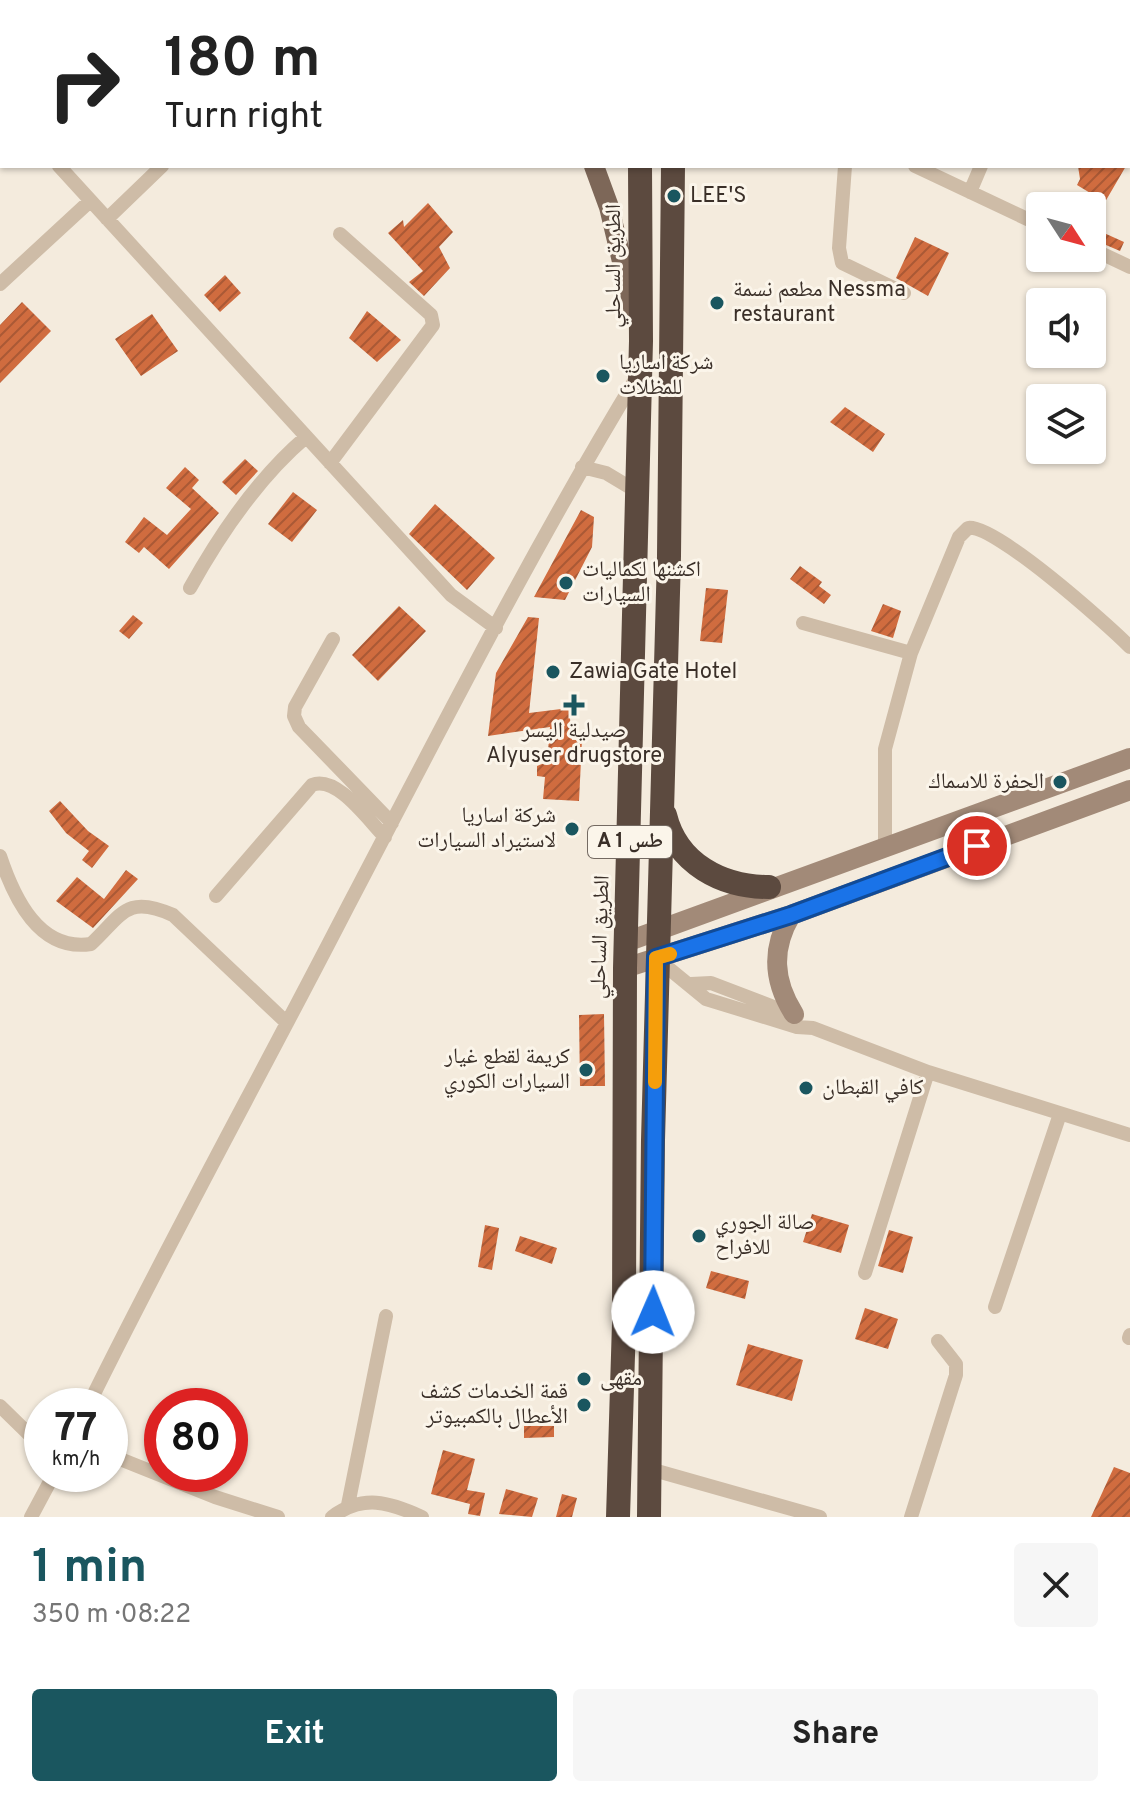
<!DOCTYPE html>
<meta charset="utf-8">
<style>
body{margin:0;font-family:Overpass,"Noto Naskh Arabic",sans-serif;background:#f6f6f6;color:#222;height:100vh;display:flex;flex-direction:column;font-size:30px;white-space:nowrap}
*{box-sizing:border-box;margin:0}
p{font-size:26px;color:#767676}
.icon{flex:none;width:44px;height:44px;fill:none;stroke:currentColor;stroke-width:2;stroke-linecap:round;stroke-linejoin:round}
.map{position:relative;height:1517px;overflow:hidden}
.sheet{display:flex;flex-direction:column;background:#fff;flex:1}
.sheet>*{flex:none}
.hud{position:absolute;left:0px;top:0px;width:1130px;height:168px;box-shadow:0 2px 6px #0004;background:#fff;color:#222;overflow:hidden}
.needle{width:52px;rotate:126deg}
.controls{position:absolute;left:1026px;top:192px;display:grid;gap:16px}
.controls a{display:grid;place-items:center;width:80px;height:80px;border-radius:8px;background:#fff;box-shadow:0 2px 6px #0004;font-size:40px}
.speed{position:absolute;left:24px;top:1388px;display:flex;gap:16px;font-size:40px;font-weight:700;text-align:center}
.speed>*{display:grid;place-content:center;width:104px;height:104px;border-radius:50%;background:#fff;box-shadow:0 2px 6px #0004;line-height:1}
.speed small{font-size:20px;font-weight:400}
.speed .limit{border:12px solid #d22;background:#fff;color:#111}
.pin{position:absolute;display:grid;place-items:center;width:68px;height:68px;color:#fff;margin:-34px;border:4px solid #fff;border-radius:50%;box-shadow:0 2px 8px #0007}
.me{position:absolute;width:88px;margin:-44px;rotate:1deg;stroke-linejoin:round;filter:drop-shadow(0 0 6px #0008)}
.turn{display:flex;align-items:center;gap:28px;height:168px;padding:0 32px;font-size:36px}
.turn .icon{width:104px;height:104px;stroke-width:2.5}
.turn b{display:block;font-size:56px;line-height:68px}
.round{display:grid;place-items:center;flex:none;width:84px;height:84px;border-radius:8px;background:#f6f6f6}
.headline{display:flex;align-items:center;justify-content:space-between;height:136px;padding:0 32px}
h1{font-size:48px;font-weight:700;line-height:60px;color:#1a565f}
.button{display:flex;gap:16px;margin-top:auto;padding:16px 32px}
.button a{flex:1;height:92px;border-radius:8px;background:#1a565f;color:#fff;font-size:32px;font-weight:700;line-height:92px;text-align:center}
.button a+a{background:#f6f6f6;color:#222}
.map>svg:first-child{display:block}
.building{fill:url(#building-hatch)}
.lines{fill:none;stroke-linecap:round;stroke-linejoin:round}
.street{stroke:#cebca7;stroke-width:14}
.secondary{stroke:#a28a78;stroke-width:20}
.primary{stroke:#7d6758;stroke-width:20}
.highway{stroke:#5c4a3f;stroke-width:24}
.route-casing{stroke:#114b97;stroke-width:20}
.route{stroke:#1a73e8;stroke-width:14}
.slow{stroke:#f59e0b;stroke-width:14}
.poi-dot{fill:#1a565f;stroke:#fbf5ea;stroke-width:3}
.labels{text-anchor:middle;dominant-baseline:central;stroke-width:6;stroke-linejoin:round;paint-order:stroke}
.shield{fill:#fbf5ea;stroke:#746a62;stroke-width:2}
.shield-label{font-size:20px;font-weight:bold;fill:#3a2f28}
.poi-label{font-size:22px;fill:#3a2f28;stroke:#fbf5ea;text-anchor:start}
.street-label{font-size:22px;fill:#3a2f28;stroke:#fbf5ea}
</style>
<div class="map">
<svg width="1130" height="1517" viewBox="0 0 1130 1517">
<defs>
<pattern id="building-hatch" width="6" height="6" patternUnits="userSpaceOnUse" patternTransform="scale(2)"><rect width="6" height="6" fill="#d06c3f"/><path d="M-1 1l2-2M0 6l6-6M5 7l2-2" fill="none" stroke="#aa5935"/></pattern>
</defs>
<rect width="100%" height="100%" fill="#f4ebdd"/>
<path class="building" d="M1078,166H1126L1105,202L1077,185L1080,179Z
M428,203L453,232L439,247L450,268L424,296L409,282L423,271L388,233L403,220L404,227Z
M1092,222L1106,229L1104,233L1124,242L1120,251L1092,239Z
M915,237L949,253L928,296L896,278Z
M225,275L241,293L220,312L204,295Z
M22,302L51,331L0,383V325Z
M367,311L401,340L377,362L349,338Z
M152,314L178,351L141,376L115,339Z
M845,407L885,434L873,452L830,422Z
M245,459L258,471L236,495L222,482Z
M185,467L199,480L192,488L219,513L169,569L144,547L139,553L125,542L144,517L167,535L191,509L166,488Z
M293,492L317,510L292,542L268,524Z
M435,504L495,558L467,590L409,534Z
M581,510L594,517L592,547L565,600L534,597Z
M800,566L822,582L819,586L831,595L824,604L790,579Z
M706,588L728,590L722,643L700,641Z
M883,604L901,611L893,638L871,631Z
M399,606L426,631L378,681L352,655Z
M133,615L143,623L129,639L119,631Z
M528,617L539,618L529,713L569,708L572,740H582L579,801L543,799L545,777L537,776V766L547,762L550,727L488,736L496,673Z
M60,801L88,831L109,846L92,868L82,860L89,851L66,833L49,811Z
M126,870L138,879L93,928L56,901L77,877L104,899Z
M604,1014L605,1086H580L579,1015Z
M812,1214L849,1225L841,1253L803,1242Z
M485,1225L499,1228L492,1270L478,1267Z
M889,1230L913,1237L903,1273L878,1266Z
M520,1236L557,1248L552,1264L515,1251Z
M711,1271L749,1281L745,1299L706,1288Z
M865,1308L898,1319L888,1349L855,1339Z
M748,1344L803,1360L792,1401L736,1385Z
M524,1426H554V1437L524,1438Z
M443,1450L475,1459L467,1490L485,1493L480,1516L468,1514L470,1504L431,1494Z
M1114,1467L1130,1473V1517H1091Z
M506,1489L538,1498L532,1517L499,1514Z
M562,1494L577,1498L572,1517H556Z"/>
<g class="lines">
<path class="street" d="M468,0L469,2
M333,2L335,0
M0,45V54
M0,100L2,102
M59,166L451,595L496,628
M845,166L839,248L842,263L904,293
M915,166L1040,225
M970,192L981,166
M107,219L162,166
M1092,249L1130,267
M0,284L90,201
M330,463L433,325L431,315L340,234
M582,467L606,473L636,491
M190,588C220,534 259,477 306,437
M803,623L911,653
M333,639L295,707L294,716L299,727L392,823
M885,847V749L911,653L959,537L968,528C994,523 1107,624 1130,647
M0,856C14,898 39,952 91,944C122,915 126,894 173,915L287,1023
M216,896L312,785C337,775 368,820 385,837
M656,958L706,999L797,1027L813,1028L928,1072L1130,1135
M691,984L711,983L797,1016
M865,1273L928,1072
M995,1307L1060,1114
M1129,1338L1130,1335
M0,1406L42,1447
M88,1406C170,1239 260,1077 345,912C440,731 532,549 638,375
M110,1455L215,1497L278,1517
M650,1469L820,1517
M348,1505L386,1316
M31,1517L54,1474
M332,1517C363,1494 389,1502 422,1517
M911,1517L956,1375V1364L938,1341"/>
<path class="secondary" d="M791,915C771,949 773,981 794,1014
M626,942L1130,758
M625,968L791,915L1130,790"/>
<path class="primary" d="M511,0L512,2
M594,166L609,207L634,312"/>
<path class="highway" d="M632,0V2
M672,0V2
M665,815C677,864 722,887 769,887
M618,1517L624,1323L625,968L641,341L640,166
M649,1517L653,1140L669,556L673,166"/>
</g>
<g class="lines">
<defs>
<path id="route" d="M653,1312L656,958L791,915L977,846"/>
</defs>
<use href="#route" class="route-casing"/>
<use href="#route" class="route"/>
<path class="slow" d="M655,1082L656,958L670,954"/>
</g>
<g class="poi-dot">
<circle cx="674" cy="196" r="8"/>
<circle cx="717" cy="303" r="8"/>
<circle cx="603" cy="376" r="8"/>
<circle cx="566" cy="583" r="8"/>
<circle cx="553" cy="672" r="8"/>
<path d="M570 693h8v8h8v8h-8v8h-8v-8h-8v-8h8z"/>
<circle cx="1060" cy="782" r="8"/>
<circle cx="572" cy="829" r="8"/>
<circle cx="586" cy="1070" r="8"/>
<circle cx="806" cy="1088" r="8"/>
<circle cx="699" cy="1236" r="8"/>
<circle cx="584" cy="1379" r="8"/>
<circle cx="584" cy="1405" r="8"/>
</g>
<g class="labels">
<rect class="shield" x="588" y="826" width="84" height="32" rx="6"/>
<g class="shield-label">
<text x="630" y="842">A 1 طس</text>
</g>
<g class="poi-label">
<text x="690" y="196">LEE'S</text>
<text x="733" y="290">مطعم نسمة Nessma<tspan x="733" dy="25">restaurant</tspan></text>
<text x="619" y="363">شركة اساريا<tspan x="619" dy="25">للمظلات</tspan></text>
<text x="582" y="570">اكشنها لكماليات<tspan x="582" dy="25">السيارات</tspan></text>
<text x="569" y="672">Zawia Gate Hotel</text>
<text x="574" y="731" text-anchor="middle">صيدلية اليسر<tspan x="574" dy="25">Alyuser drugstore</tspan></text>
<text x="1044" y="782" text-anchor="end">الحفرة للاسماك</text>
<text x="556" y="816" text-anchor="end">شركة اساريا<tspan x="556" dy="25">لاستيراد السيارات</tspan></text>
<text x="570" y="1057" text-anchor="end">كريمة لقطع غيار<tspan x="570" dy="25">السيارات الكوري</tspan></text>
<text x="822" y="1088">كافي القبطان</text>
<text x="715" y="1223">صالة الجوري<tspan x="715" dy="25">للافراح</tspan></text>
<text x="600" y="1379">مقهى</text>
<text x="568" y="1392" text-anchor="end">قمة الخدمات كشف<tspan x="568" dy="25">الأعطال بالكمبيوتر</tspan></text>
</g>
<g class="street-label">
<text transform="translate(614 266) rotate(-90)">الطريق الساحلي</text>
<text transform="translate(601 937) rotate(-88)">الطريق الساحلي</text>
</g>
</g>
</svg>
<div class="controls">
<a><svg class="needle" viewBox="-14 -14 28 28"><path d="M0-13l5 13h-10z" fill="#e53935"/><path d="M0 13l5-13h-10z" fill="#767676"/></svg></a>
<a><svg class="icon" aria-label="sound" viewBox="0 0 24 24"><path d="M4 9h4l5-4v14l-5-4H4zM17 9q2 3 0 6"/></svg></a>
<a><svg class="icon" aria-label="layers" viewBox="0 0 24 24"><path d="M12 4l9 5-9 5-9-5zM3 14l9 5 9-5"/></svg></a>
</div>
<div class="speed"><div>77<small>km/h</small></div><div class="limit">80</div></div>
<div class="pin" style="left:977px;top:846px;background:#d93025"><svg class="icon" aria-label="arrive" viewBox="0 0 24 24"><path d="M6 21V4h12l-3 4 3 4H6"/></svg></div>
<svg class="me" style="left:653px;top:1312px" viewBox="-20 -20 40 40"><circle r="19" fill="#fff"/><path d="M0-13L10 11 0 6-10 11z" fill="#1a73e8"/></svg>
<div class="hud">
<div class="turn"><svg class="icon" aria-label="right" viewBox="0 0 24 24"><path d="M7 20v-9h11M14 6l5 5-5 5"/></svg><div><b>180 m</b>Turn right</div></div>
</div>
</div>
<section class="sheet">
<div class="headline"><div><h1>1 min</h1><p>350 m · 08:22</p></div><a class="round"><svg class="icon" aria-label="close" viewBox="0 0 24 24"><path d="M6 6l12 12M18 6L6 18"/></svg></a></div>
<div class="button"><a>Exit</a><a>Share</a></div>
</section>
